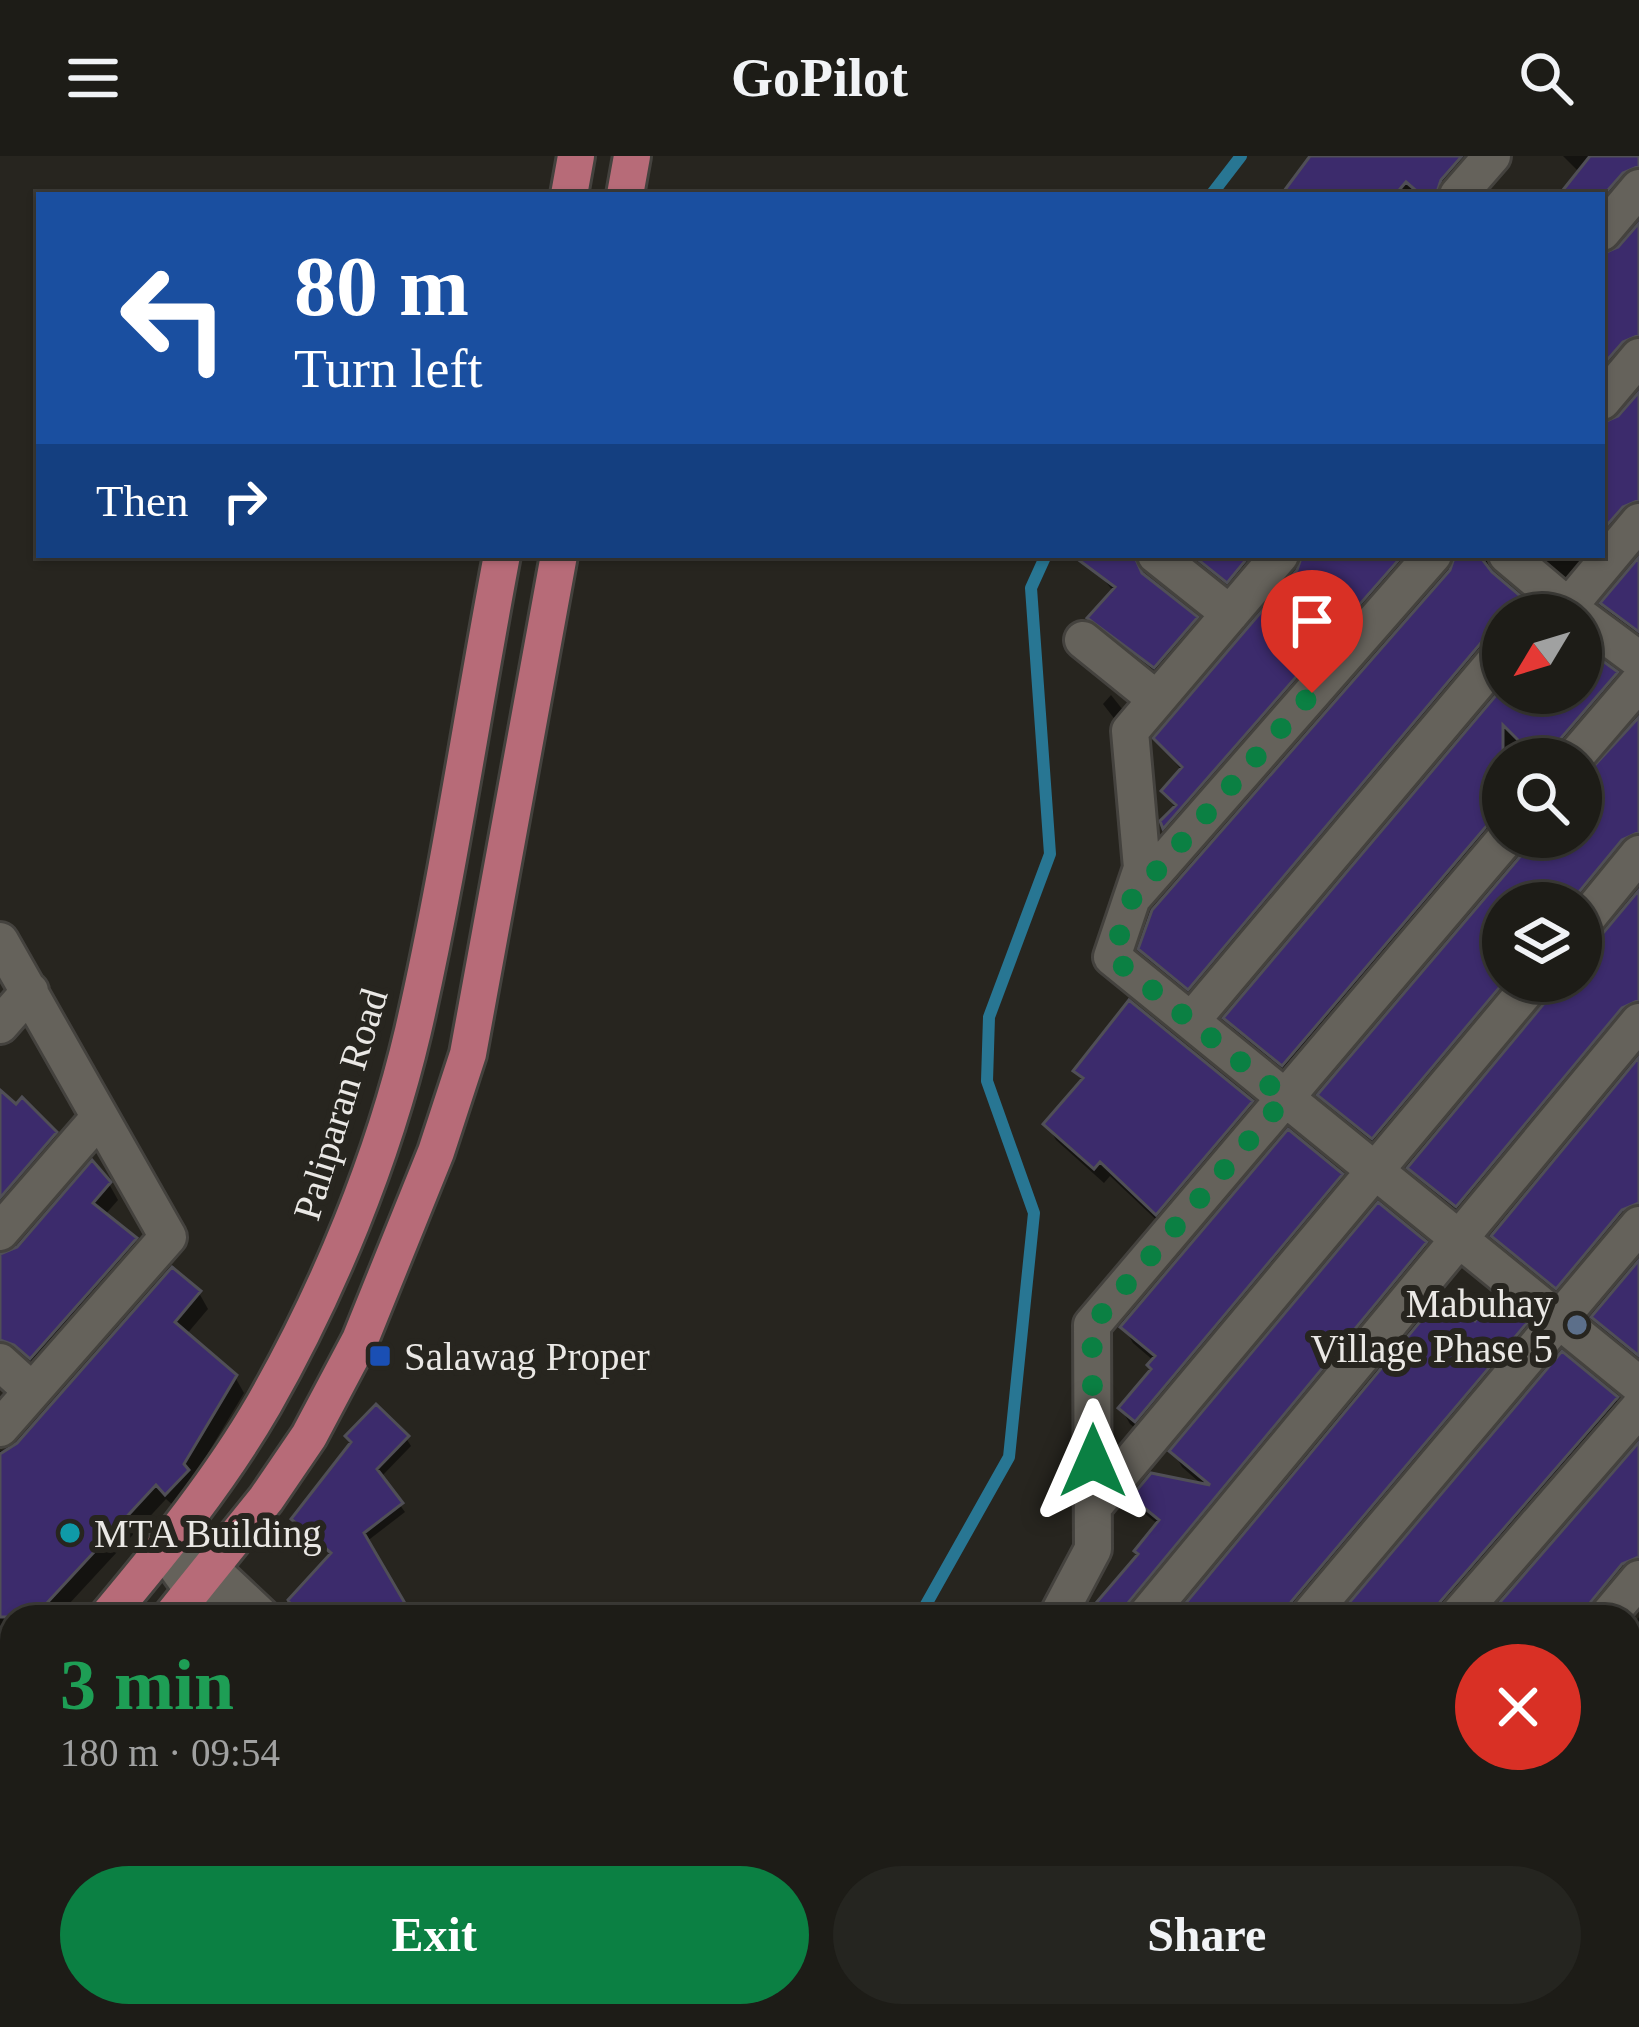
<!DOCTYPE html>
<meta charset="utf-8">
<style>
body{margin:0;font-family:"Times New Roman",serif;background:#252520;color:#f1f3f6;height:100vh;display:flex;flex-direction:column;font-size:45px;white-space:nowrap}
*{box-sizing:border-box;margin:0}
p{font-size:39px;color:#a0a1a1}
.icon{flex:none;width:66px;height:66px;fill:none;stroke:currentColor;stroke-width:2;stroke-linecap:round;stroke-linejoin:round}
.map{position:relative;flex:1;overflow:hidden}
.panel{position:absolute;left:0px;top:1449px;width:1641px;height:423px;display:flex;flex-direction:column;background:#1d1c17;border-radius:36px 36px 0 0;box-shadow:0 3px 9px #0004,0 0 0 3px #3b3a36}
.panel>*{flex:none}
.banner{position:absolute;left:36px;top:36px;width:1569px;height:366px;border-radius:0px;box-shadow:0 3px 9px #0004,0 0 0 3px #3b3a36;background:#1a4fa0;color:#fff;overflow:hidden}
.needle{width:78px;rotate:232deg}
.tools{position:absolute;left:1482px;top:438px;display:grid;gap:24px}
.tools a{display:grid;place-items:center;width:120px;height:120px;border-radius:50%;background:#1d1c17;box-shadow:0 3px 9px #0004,0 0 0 3px #3b3a36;font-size:60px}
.pin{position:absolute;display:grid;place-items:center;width:102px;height:102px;color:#fff;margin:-123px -51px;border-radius:50% 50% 50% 0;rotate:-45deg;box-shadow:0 0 12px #0007}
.pin .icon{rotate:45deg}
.me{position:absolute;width:132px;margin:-66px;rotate:0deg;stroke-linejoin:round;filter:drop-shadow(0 0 9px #0008)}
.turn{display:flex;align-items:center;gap:42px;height:252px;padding:0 60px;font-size:54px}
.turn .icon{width:156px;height:156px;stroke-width:2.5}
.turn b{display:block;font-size:84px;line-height:102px}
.then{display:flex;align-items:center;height:114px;padding:0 60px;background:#0003;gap:24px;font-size:45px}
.round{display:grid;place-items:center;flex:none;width:126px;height:126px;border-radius:63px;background:#252520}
.overview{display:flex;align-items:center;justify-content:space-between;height:204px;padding:0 60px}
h1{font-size:72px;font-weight:600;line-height:90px;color:#1e9e55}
.action{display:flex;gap:24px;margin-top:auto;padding:24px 60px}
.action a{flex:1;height:138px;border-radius:72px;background:#0b8043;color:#fff;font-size:48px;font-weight:600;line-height:138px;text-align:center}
.action a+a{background:#252520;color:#f1f3f6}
header{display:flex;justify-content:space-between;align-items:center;height:156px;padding:0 60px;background:#1d1c17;font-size:54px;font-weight:600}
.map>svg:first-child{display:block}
.shadow{fill:#0007}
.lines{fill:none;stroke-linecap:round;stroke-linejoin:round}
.stream{stroke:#287693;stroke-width:12}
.building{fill:#3c2b6c;stroke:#504f56;stroke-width:3}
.minor-casing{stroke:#44423e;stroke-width:42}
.major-casing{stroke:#44423e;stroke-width:42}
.minor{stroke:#65625b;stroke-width:36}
.major{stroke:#b76b78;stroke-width:36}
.route{stroke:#0b8043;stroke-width:21;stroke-dasharray:0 37.8}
.service-dot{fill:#5c6f8a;stroke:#27251f;stroke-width:4.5}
.transit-dot{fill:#1a4fb4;stroke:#27251f;stroke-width:4.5}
.culture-dot{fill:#0f9aa8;stroke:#27251f;stroke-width:4.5}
.labels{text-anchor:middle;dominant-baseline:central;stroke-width:12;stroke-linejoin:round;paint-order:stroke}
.street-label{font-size:39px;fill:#eae8e5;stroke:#27251f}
.poi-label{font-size:39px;fill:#eae8e5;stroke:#27251f;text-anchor:start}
</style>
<header><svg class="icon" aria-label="menu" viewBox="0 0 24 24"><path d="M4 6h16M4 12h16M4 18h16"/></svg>GoPilot<svg class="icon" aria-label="search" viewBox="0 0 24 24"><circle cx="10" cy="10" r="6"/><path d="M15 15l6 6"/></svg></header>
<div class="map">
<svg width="1639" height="1871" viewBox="0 0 1639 1871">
<rect width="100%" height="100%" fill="#27251f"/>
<path class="shadow" d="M1314,0H1485L1451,39H1284Z
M1563,0H1639V30L1602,70V39Z
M1639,70V199L1602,239V100L1621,93Z
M1639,241V361L1576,433L1535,399H1602V269L1621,262Z
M1107,399H1149L1141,415L1144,421L1195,463L1204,479L1164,526L1099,478L1090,462L1114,436L1096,414Z
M1184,399H1275L1237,441Z
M1305,399H1427L1174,686L1164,666L1176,653L1164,635L1182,615L1157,583L1300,415Z
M1457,399H1500L1492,414L1495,422L1541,459H1503V494L1198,848L1151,810L1142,793L1452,415Z
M1639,406V484L1613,464L1604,448Z
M1581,491L1615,518L1625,534L1568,603H1503V680L1292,924L1236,878L1227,862L1503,536L1581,537Z
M1111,539L1131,564L1123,574L1103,548Z
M1639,563V696L1581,747H1503V825H1527L1382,997L1330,955L1321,939L1527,697L1531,681H1581V627Z
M1639,738V864L1466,1065L1420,1028L1411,1012L1554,841L1557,825H1581V794L1600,786Z
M1639,906V1067L1566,1147L1504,1096L1494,1080Z
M1077,915L1251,947L1260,962L1166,1073L1110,1020L1104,1027L1056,984L1047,968L1084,926Z
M0,938L55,978L64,994L0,1067Z
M1341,1020L1350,1035L1145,1280L1130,1268L1121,1252L1153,1214L1154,1205L1133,1187L1124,1171Z
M109,1028L118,1044L104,1060L135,1084L144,1100L41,1217L0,1202V1101L7,1100Z
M1425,1088L1434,1104L1137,1461H1089L1140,1400L1159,1369L1144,1357L1135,1341L1206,1332L1182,1311L1173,1295Z
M1639,1108V1208L1604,1177L1594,1161Z
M199,1137L208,1153L186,1179L235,1221L244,1237L192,1324L196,1331L176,1352L166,1343L57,1461H12V1536L6,1543L0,1537V1295L18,1290Z
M1475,1169H1525L1534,1185L1300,1461H1178Z
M1562,1199L1616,1243L1625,1259L1449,1461H1341Z
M406,1282L411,1290L380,1322L405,1356L366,1386L410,1461H302L333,1400L294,1363Z
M1639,1287V1421L1600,1461H1491Z
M1639,1461V1613L1629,1618V1474Z
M1639,1647V1815L1629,1825V1651Z
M12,1797V1860H54L44,1871H0V1811Z
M1639,1855V1871H1628L1630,1857Z
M102,1860H271L263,1871H108Z
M298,1860H362L368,1871H306Z
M537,1860H644L651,1871H543Z
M848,1860H976L965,1871H860Z
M1004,1860H1114L1104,1871H1002Z
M1143,1860H1268L1257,1871H1140Z
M1298,1860H1417L1409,1871H1295Z
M1602,1860L1592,1871H1536L1534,1863Z"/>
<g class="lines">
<path class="stream" d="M1211,39L1241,0
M919,1461L1009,1301L1034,1057L987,925L989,861L1050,698L1031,432L1046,399
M795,1871L797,1860"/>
</g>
<path class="building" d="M1310,0H1462L1441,24L1436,39H1421L1406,26L1395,39H1281Z
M1590,0H1639V10L1623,17L1602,41L1559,39Z
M1639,67V179L1623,186L1602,210V98L1618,91Z
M1639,236V344L1623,351L1602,375V267L1618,260Z
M1072,399H1134L1142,417L1198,461L1154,512L1087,462L1115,431Z
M1192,399H1250L1227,427Z
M1302,399H1403L1163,673L1160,665L1176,649L1161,635L1182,611L1153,582L1297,414Z
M1455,399H1479L1492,416L1543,459H1503V474L1486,481L1188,834L1138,793L1152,754L1450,414Z
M1639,401V476L1600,447Z
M1581,489L1618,516L1556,588L1551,603H1537L1503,569V659L1490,666L1282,910L1223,862L1503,531V537H1581Z
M1639,561V676L1622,684L1570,747H1503L1505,825L1372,983L1317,939L1524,696L1529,681H1581V624Z
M1639,734V844L1622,852L1456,1051L1407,1012L1551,839L1556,825H1581V791L1598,783Z
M1129,844L1253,945L1156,1059L1100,1006L1094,1013L1043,968L1083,922L1073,915Z
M1639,901V1047L1622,1054L1556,1133L1491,1080Z
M0,934L16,948L22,941L57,976L0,1042Z
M1288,973L1343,1018L1135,1266L1118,1252L1151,1213L1147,1209L1155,1200L1120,1171Z
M92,1004L111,1026L93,1047L137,1082L30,1203L14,1189L0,1184V1098L17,1091Z
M1378,1046L1427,1086L1128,1447L1123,1461H1084L1138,1398L1134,1395L1159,1364L1131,1341L1151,1317L1210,1329L1169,1295Z
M1639,1104V1200L1591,1161Z
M172,1111L201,1135L175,1166L237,1219L184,1308L189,1314L165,1339L156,1329L34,1461H0V1298L17,1287Z
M1443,1138L1475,1165L1495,1141L1527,1167L1291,1446L1286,1461H1174Z
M1562,1195L1618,1241L1440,1446L1435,1461H1337Z
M376,1248L409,1280L377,1313L403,1347L364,1377L413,1461H298L288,1444L331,1397L291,1363L351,1286L345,1280Z
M1639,1286V1401L1622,1408L1590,1447L1585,1461H1487Z"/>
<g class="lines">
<defs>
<path id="minor" d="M1458,39L1492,0
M1602,76L1639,32
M1602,245L1639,201
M1156,399L1230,458
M1280,399L1130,575L1142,712L1112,801L1639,1229
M1507,399L1578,459
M1568,451L1639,366
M1581,461L1639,504
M1083,484L1156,543
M1573,603L1639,526
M1134,740L1433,399
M1581,769L1639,698
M0,785L168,1081L0,1272
M1191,865L1503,496
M0,869L30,835
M0,1076L99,962
M0,1206L32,1235
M1093,1351L1534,825
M164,1392L211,1413L262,1461
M176,1410L193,1434L223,1461
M1057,1461L1093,1393L1092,1169L1507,681
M1145,1461L1639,866
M1308,1461L1639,1069
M1457,1461L1639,1252
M1607,1461L1639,1423
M1629,1627L1639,1615
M1629,1832L1639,1820
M275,1860L281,1871
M501,1860L507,1871
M1498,1860L1511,1871
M49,1871L59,1860
M972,1871L981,1860
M1110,1871L1119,1860
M1264,1871L1273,1860
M1424,1871L1433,1860
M1598,1871L1606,1860"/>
<path id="major" d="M569,39L576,0
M625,39L632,0
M107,1461C164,1393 220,1324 264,1248C329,1134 383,1003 413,875C449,718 472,557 502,399
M171,1461L266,1343L309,1280L360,1184L436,996L468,898L559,399
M0,1581L12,1568
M0,1655L12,1641"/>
</defs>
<use href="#minor" class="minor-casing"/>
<use href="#major" class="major-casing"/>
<use href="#minor" class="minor"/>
<use href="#major" class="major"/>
</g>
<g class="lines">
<path class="route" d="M1093,1305L1092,1169L1285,942L1112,801L1132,743L1312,537"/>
</g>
<circle class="service-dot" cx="1577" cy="1169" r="12"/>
<rect class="transit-dot" x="368" y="1188" width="24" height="24" rx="6"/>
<circle class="culture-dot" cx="70" cy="1377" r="12"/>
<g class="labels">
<g class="street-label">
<text transform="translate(340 948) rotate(-73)">Paliparan Road</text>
</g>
<g class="poi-label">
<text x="1553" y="1147" text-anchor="end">Mabuhay<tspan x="1553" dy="45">Village Phase 5</tspan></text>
<text x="404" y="1200">Salawag Proper</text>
<text x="94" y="1377">MTA Building</text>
</g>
</g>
</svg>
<div class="tools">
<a><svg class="needle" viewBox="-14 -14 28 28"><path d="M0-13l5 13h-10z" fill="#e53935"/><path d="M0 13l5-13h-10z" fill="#a0a1a1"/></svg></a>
<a><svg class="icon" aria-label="search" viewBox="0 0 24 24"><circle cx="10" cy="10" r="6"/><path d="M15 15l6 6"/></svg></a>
<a><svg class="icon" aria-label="layers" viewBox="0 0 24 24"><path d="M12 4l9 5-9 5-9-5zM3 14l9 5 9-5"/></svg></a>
</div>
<div class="pin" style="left:1312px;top:537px;background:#d93025"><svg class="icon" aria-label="arrive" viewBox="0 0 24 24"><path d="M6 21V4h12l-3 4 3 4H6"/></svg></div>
<svg class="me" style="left:1093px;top:1305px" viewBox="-20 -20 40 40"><path d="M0-17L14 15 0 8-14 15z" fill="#0b8043" stroke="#fff" stroke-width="4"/></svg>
<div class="banner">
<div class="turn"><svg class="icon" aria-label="left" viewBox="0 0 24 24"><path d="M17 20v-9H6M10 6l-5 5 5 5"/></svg><div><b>80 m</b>Turn left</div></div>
<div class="then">Then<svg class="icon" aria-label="right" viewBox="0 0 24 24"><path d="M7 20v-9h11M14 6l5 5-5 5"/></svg></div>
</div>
<section class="panel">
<div class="overview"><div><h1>3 min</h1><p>180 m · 09:54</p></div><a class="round" style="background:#d93025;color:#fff"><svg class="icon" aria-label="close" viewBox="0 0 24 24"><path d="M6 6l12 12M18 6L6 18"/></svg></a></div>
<div class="action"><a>Exit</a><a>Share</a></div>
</section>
</div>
